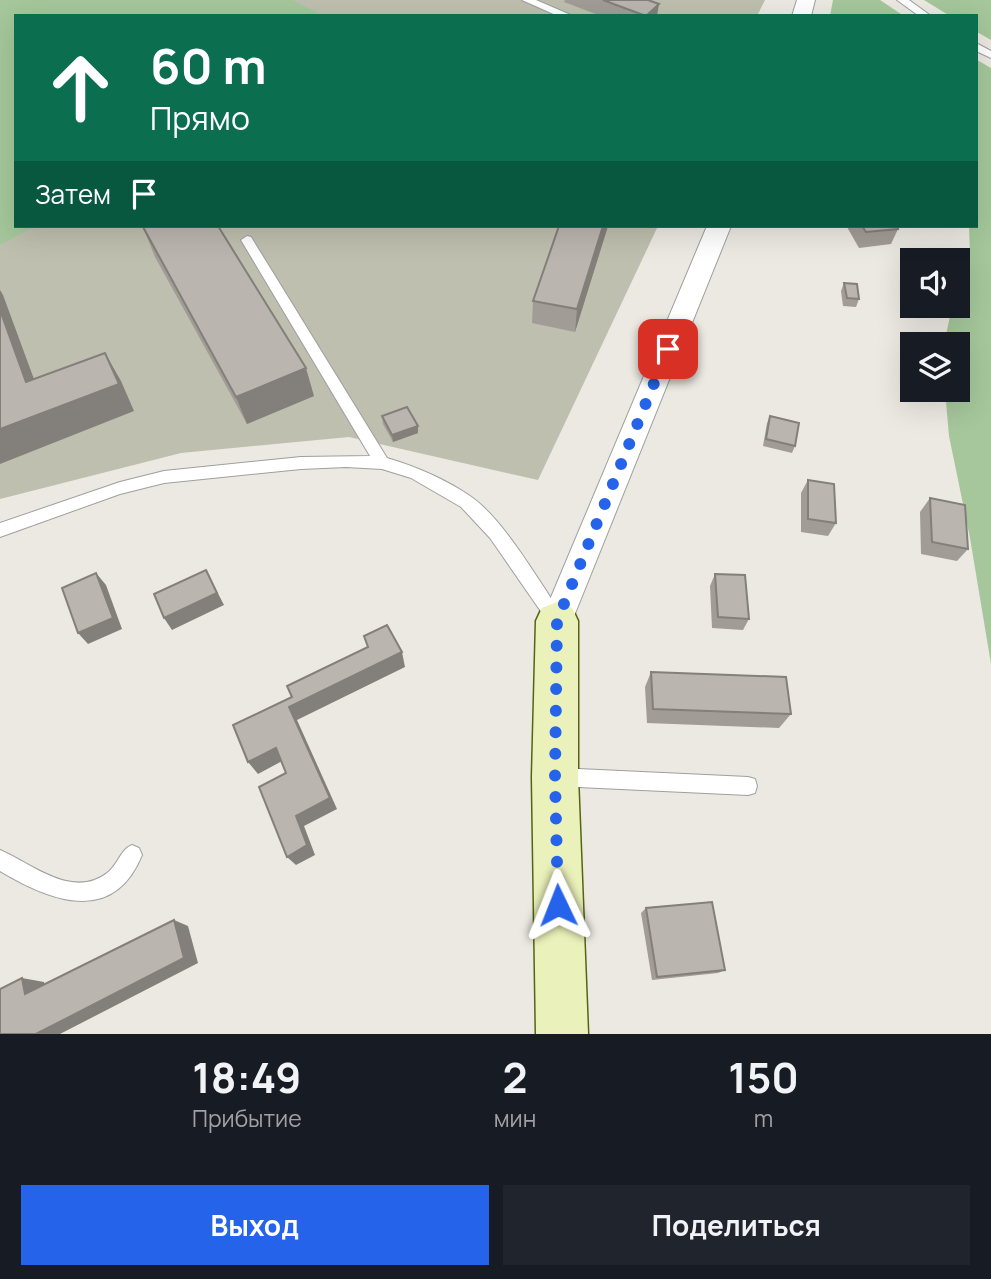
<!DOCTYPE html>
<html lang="ru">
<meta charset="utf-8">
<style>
body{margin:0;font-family:Manrope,sans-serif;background:#20242c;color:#f1f3f6;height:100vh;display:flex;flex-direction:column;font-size:26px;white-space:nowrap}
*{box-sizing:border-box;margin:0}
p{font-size:23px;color:#9ea1a6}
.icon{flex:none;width:38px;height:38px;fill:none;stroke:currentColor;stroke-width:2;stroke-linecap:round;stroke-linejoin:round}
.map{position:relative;height:1034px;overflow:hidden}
.details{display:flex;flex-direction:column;background:#171b24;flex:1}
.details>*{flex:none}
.top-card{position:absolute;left:14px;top:14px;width:964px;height:214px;border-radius:0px;box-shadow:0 7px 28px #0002;background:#0b6e4f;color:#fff;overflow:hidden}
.controls{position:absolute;left:900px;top:248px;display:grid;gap:14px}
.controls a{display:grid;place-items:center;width:70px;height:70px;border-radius:0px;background:#171b24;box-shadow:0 7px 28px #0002;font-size:35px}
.pin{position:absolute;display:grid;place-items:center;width:60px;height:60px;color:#fff;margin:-30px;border-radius:14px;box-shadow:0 4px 10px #0006}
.me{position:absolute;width:77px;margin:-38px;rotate:358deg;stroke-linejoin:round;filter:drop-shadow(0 0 5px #0008)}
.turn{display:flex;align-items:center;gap:24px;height:147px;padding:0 21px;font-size:32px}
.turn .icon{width:91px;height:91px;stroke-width:2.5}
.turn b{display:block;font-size:49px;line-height:60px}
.then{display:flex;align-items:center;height:66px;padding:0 21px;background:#0003;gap:14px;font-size:26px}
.eta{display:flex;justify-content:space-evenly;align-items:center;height:119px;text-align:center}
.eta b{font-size:42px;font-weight:700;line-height:49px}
.primary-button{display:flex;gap:14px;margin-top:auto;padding:14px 21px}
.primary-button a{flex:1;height:80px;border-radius:0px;background:#2563eb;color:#fff;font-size:28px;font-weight:700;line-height:80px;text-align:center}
.primary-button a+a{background:#20242c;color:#f1f3f6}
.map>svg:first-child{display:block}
.construction{fill:#bebfae}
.forest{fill:#a5c79b}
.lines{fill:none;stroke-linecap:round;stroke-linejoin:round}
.lane-casing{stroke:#9f9f9f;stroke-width:2}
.street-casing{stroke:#9f9f9f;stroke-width:2}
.secondary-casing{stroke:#566410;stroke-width:3}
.lane{fill:#fff;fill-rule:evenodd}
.street{fill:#fff;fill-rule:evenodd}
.secondary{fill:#ebf1ba;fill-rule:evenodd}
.wall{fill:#a19c96}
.shaded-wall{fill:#837f7a}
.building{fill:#bbb5af;stroke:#837f7a;stroke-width:2}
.route{stroke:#2563eb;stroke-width:12;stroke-dasharray:0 21.6}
</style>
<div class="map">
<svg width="991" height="1034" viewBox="0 0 991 1034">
<rect width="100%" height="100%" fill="#ece9e2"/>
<path class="construction" d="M239,0H765L757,16H248Z
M0,196L16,226H658L538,480L349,437L181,453L0,499Z"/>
<path class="forest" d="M0,0H293L323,16H16V226H35L0,245Z
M833,0H880L904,16H830Z
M924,0H991V40L977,32L976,16H950Z
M977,60L991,68V664L970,538L949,436L945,390H957V345H944L952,306H957V285L970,256L969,226H976Z"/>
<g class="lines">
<defs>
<path id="lane" d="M522,0H536L573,16H558Z
M897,0H909L931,16H919Z
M976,43L991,51V58L976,51Z
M247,236L251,237L387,458C417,467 445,479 470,496C504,519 539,582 563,616L565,621L563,626L557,629L551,626L490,538L461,507L411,478L382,469L346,467L301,469L164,483L120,494L0,537V523L120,482L164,471L301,457L370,456L241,240Z
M557,768L748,777L755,779L757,786L755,793L748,795L557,786L550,784L548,777L550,770Z
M132,845L139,848L142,855C113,926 50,901 0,871V850C31,863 72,900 107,873C118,865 120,850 132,845Z"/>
<path id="street" d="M797,0H815L811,16H792Z
M707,226H731L568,631L557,636L546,631L541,621Z"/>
<path id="secondary" d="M557,602L572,608L578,621V777L588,1034H536L532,777L536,621L542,608Z"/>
</defs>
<use href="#lane" class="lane-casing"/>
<use href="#street" class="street-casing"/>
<use href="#secondary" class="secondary-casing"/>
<use href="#lane" class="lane"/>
<use href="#street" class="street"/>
<use href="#secondary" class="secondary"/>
</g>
<path class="wall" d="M565,0H648L657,16H601L564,2Z
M608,226L575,332L532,323L533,301Z
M848,226H897L898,229L891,244L859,248L847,227Z
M143,227L314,396L247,424L155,257Z
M844,283L859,299L856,307L843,306L841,291Z
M382,416L418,426V433L393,442L383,424Z
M770,416L795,446L792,453L763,446L767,423Z
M808,480L836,523L828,536L801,532V493Z
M930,498L968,549L957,561L921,554L920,512Z
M715,574L749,619L743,630L712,628L710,586Z
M651,672L791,714L779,728L647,723L645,687Z
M646,908L725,970L718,973L652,980L641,913Z"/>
<path class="shaded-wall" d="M659,4L657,16H646Z
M603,226H608L575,332L577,309Z
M0,290L3,295L45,409L26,382L0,310Z
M105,353L121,381L134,411L0,464V429Z
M306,368L314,396L247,424L236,397Z
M418,426V433L393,442L392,435Z
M206,570L224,605L172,630L164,618Z
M96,573L106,585L122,629L88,644L78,633Z
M402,652L405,667L297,720L337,809L304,826L315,855L296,865L287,857L296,816L289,707Z
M276,748L284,760L258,774L248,762Z
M174,920L188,926L198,963L60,1034H36Z
M22,978L44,982L47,997L25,994Z"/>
<path class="building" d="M603,0H648L659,4L646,16Z
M146,226H218L306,368L236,397L143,227Z
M559,226H603L577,309L533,301Z
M862,226H897L898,229L866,232Z
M844,283L857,284L859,299L847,298Z
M0,310L26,382L105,353L119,384L0,429Z
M407,407L418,426L392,435L382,416Z
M770,416L799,423L795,446L766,439Z
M808,480L834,484L836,523L808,519Z
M930,498L965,505L968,549L932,542Z
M206,570L217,593L164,618L154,594Z
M96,573L113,618L78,633L62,588Z
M715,574L745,575L749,619L718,617Z
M387,625L402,652L289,707L330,798L296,816L307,845L287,857L259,787L286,773L276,748L248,762L233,725L292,697L287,686L368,647L364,636Z
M651,672L786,677L791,714L653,709Z
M712,902L725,970L657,977L646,908Z
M174,920L184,958L36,1034H0V989L22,978L25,994Z"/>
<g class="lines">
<path class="route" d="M558,905L555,777L557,621L668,349"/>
</g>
</svg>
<div class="controls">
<a><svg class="icon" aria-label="sound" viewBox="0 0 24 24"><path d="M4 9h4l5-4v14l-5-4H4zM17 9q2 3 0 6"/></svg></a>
<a><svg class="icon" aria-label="layers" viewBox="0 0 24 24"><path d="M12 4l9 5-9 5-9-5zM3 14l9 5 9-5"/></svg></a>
</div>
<div class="pin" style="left:668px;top:349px;background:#d93025"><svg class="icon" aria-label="arrive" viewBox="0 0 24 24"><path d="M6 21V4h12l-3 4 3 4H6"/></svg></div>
<svg class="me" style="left:558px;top:905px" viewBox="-20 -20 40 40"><path d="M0-17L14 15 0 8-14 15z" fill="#2563eb" stroke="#fff" stroke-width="4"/></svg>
<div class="top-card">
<div class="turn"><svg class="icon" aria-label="ahead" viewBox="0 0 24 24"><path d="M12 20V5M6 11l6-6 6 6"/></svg><div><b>60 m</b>Прямо</div></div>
<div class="then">Затем<svg class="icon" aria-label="arrive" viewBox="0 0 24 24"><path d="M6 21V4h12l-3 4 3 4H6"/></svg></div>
</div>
</div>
<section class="details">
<div class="eta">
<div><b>18:49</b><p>Прибытие</p></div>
<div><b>2</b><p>мин</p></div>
<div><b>150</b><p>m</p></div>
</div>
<div class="primary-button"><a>Выход</a><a>Поделиться</a></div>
</section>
